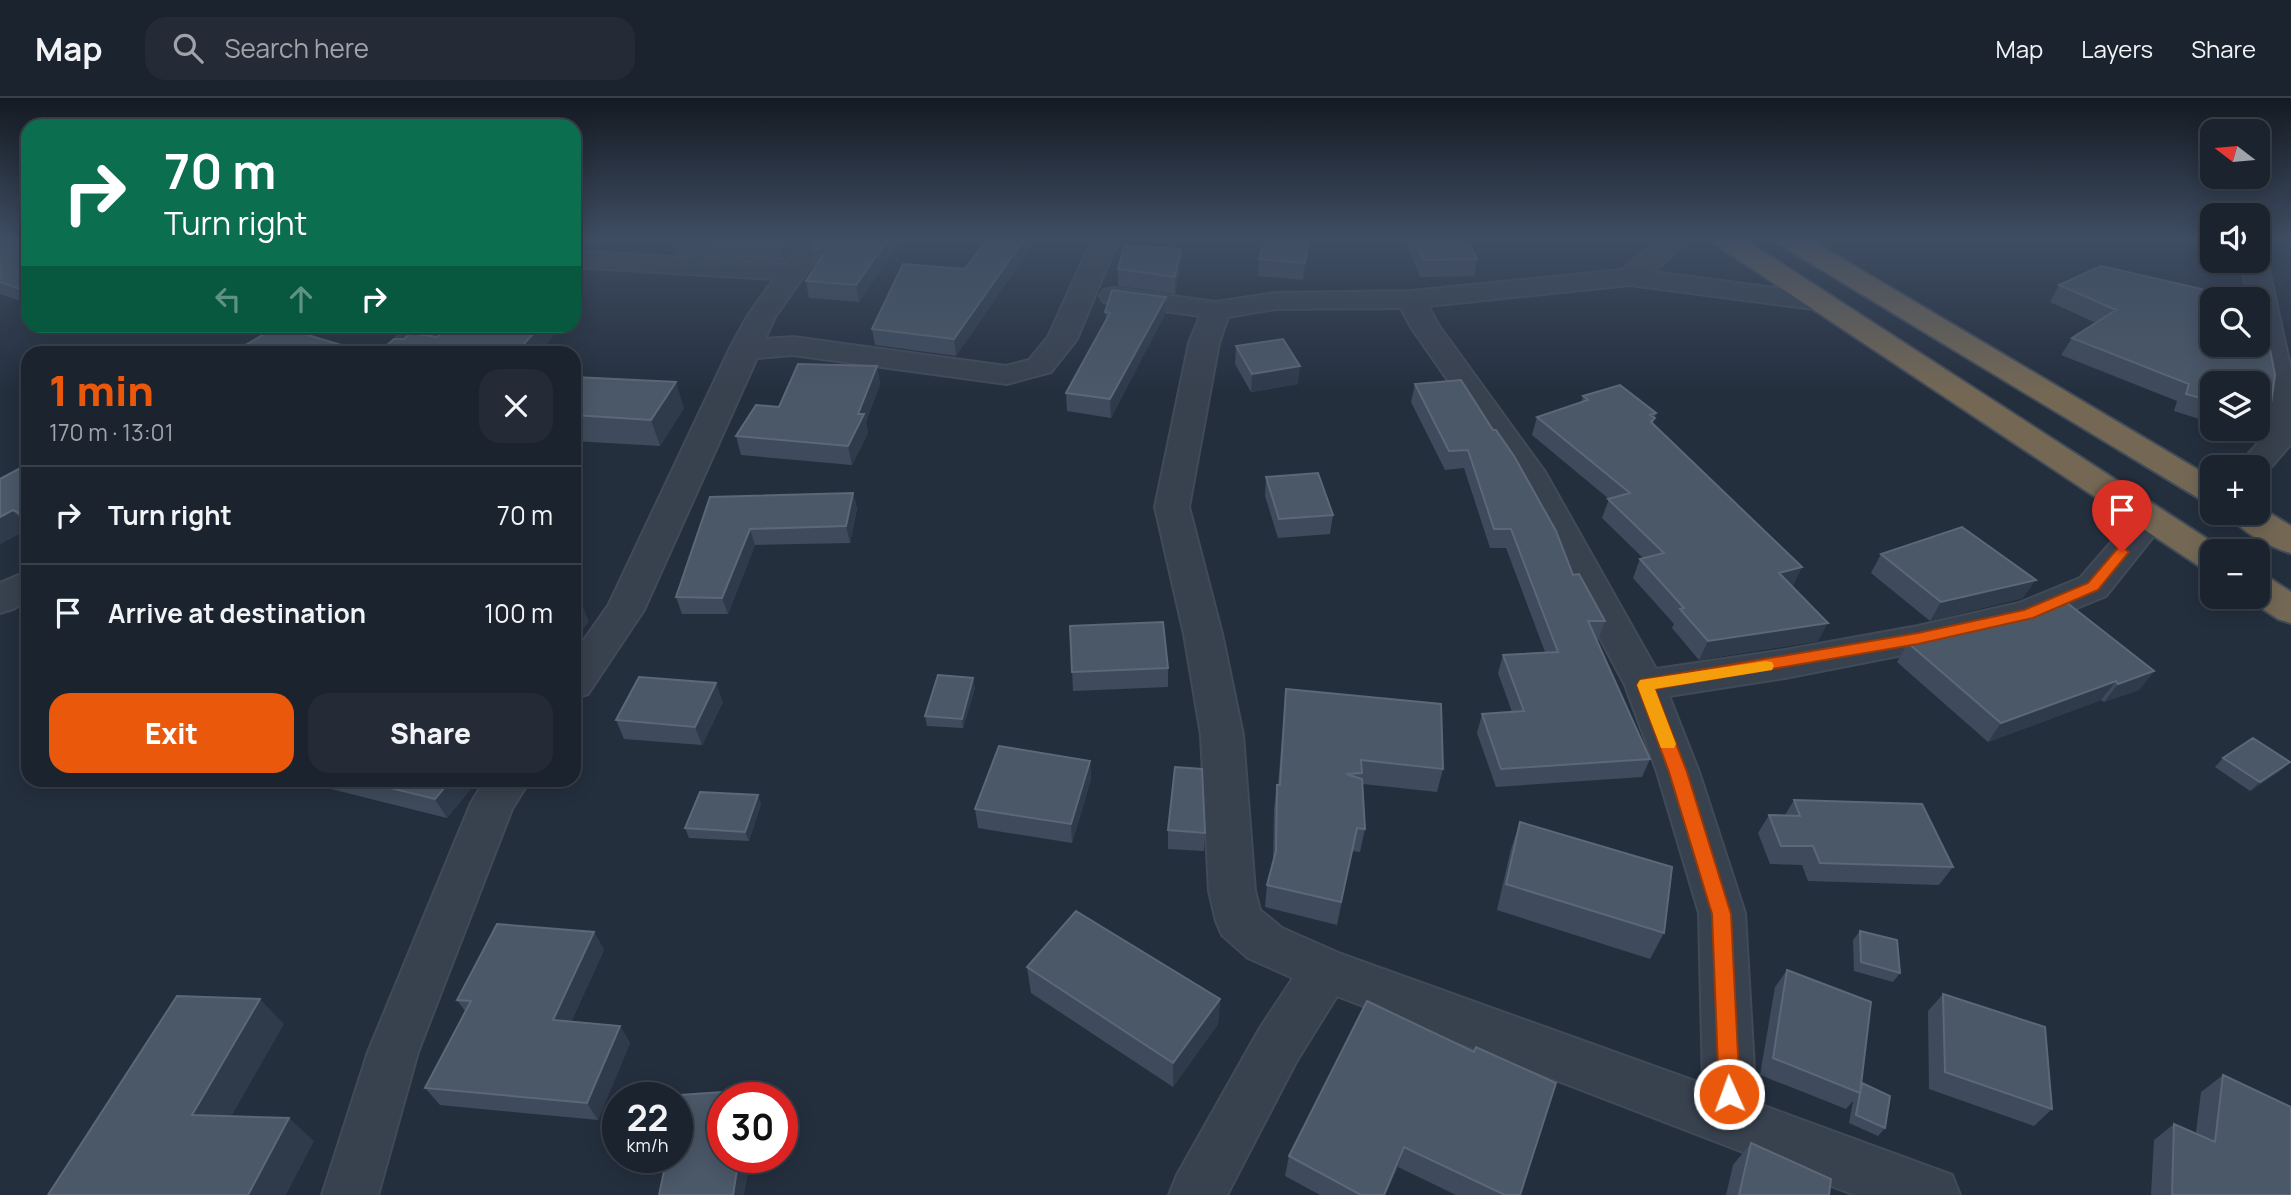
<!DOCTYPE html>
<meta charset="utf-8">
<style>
body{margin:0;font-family:Manrope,sans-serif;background:#242b36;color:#f1f3f6;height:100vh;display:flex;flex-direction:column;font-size:26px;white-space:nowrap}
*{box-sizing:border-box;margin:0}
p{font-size:23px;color:#a0a4aa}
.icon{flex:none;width:38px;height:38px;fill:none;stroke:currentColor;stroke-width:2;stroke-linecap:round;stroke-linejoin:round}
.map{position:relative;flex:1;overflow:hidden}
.sheet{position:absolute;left:21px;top:248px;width:560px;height:441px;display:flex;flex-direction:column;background:#1b232e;border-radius:21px;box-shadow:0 4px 18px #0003,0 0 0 2px #39404a}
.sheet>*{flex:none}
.guide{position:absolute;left:21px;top:21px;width:560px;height:214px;border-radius:21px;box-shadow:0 4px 18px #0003,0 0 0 2px #39404a;background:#0b6e4f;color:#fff;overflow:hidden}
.needle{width:46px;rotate:286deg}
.fabs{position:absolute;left:2200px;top:21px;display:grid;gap:14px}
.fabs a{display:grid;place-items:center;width:70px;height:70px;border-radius:14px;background:#1b232e;box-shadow:0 4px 18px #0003,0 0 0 2px #39404a;font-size:35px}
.speed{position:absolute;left:602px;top:984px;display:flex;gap:14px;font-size:35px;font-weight:700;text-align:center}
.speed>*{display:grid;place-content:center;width:91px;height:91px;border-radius:50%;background:#1b232e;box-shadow:0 4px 18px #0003,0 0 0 2px #39404a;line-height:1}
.speed small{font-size:18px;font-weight:400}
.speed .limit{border:10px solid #d22;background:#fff;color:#111}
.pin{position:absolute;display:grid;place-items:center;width:60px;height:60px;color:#fff;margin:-72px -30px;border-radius:50% 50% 50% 0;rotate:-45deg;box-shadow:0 0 7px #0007}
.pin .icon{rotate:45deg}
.me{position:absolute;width:77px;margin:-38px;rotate:358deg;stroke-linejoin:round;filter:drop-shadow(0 0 5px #0008)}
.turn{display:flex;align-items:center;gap:24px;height:147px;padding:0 28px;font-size:32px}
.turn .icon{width:91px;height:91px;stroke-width:2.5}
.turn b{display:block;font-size:49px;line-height:60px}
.lanes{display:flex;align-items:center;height:66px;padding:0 28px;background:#0003;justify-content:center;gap:35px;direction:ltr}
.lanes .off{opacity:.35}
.round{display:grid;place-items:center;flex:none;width:74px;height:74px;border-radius:21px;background:#242b36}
.summary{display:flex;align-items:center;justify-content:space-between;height:119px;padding:0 28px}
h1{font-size:42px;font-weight:800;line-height:52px;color:#ea580c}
.action{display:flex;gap:14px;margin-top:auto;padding:14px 28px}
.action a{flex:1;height:80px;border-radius:21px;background:#ea580c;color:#fff;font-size:28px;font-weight:800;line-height:80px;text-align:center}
.action a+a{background:#242b36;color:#f1f3f6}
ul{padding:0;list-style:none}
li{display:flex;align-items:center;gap:21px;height:98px;padding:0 28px;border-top:2px solid #39404a}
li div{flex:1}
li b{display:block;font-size:26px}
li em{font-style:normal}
header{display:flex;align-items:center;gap:42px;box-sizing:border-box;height:98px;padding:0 35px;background:#1b232e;border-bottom:2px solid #39404a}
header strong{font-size:33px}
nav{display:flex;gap:38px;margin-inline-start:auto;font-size:24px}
.search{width:490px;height:63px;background:#242b36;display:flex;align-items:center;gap:18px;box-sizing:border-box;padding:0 24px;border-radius:21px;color:#a0a4aa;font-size:26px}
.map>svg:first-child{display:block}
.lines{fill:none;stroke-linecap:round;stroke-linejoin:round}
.street-casing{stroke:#414a57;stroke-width:4}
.highway-casing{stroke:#434c59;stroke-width:4}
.street{fill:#38414e;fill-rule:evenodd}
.highway{fill:#746855;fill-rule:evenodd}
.wall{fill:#3f4b5c}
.shaded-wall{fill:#2f3b4b}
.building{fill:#4b5868;stroke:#5c6777;stroke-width:2}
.route{fill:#ea580c;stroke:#983908;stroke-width:2}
.slow{fill:#f59e0b}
</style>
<header>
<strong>Map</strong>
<div class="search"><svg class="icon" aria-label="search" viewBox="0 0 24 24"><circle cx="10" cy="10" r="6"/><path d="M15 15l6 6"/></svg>Search here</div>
<nav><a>Map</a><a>Layers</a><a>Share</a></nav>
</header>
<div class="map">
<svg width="2291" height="1097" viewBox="0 0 2291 1097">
<rect width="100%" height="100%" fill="#242f3e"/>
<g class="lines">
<defs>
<path id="street" d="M803,140H830L775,219L765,241L793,239L1006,268L1029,262L1048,239L1093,140H1119L1077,241L1051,274L1007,286L793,257L757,260L644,512L588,596L574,600V556L608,508L729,252L747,219L774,181L574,169V153L785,166Z
M1661,140H1691L1653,174L1821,196L1831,198L1835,204L1831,210L1821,212L1630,187L1428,208L1439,228L1545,374L1656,571L1785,552L1918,528L2019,505L2080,480L2139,412L2151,409L2163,412L2168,420L2106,498L2041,525L1918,554L1785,580L1669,598L1699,674L1745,815L1756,1005L1952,1077L1960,1097H1855L1337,898L1296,964L1227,1097H1169L1177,1077L1260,930L1293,880L1248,860L1222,837L1216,823L1209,793L1201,637L1184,536L1155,409L1189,245L1200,218L1114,206L1104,204L1100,198L1104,192L1114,190L1216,204L1275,195L1411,193L1622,172ZM1401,210L1411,229L1512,375L1625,587L1657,674L1699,815L1703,986L1341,856L1282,830L1260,812L1255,793L1243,637L1222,536L1189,409L1219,245L1228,219L1275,211Z
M2258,156L2263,157L2267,163L2291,272V346L2265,376L2258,378V369H2236L2261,342L2270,322L2256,247L2258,201H2248L2241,163H2258Z
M410,228H441L412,256H379Z
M28,473V502L13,511L0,515V485Z
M485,682H530L512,711L418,954L378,1097H322L368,954L471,705Z"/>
<path id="highway" d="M1711,140H1742L2226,453H2212V472L2199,468L1715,146Z
M1775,140H1807L2212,380V404L2200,401L1779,146Z
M2258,408L2291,428V455C2271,450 2239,433 2228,415H2258Z
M2258,478L2271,481L2291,494V525L2278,521L2245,499H2258Z"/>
</defs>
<use href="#street" class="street-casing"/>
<use href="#highway" class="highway-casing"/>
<use href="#street" class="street"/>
<use href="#highway" class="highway"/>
</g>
<path class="wall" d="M0,140H28V206L0,196Z
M672,140H800L784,163L676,157Z
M818,140H903L859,204L809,200L806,183L817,166H815L812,150Z
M988,140H1037L956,258L875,247L872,231L965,171Z
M1264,140H1311L1303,182L1258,178L1259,161Z
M1404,140H1467L1477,161L1474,178L1420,179Z
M1181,168L1175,196L1118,188V171Z
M2101,168L2245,201H2212V247H2258V234L2267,236L2275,277L2269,320L2256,338L2232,331H2258V285H2212V325L2174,313L2177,303L2061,257L2072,240L2096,225L2050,204L2059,187Z
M1166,199L1165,216L1111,320L1067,313L1066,295L1106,223L1105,214Z
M1236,248L1298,286L1251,294L1235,266Z
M877,268L880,286L866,324L868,335L852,367L741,357L736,338L779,309Z
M574,279L684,310L660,348L574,343Z
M1415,286L1573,477L1605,523L1598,542H1596L1650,661L1642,679L1496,689L1477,635L1482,616L1512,614L1498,575L1503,557L1545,554L1506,450H1490L1464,370L1445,372L1411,304Z
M1583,298L1656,315L1653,325L1802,469L1792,488L1818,543L1699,562L1672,530L1674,526L1633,480L1640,461L1643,460L1602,420L1609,401L1532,337L1537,319L1581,305Z
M28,366V431L0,446V381Z
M1266,379L1333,417L1330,436L1278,440L1265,398Z
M853,395L857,411L850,445L755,447L728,516H682L676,499L710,399Z
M1881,456L2023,500L1930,523L1871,475Z
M1070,528L1168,570V589L1073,593Z
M1908,545L2154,573L2139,592L2104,604L2101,602L1988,644L1897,564Z
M975,590L963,630L927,628L925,618Z
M1286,591L1443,671L1437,694L1363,686L1365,731L1360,754L1352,753L1337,827L1265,809L1267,787L1273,763L1274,711L1277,687H1278Z
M723,604L702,647L624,641L616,622Z
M2223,660L2290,664L2280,673L2250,693L2215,669Z
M1090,663L1091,681L1072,745L978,730L975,711Z
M315,682H478L447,720L319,688Z
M1794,702L1953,769L1939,787L1808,783L1802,767L1770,766L1758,735L1769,717H1785Z
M761,706L749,743L689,740L685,730Z
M1520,724L1664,835L1650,861L1497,812L1511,751Z
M1168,732L1205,735L1204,753L1168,751Z
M1860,833L1900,875L1893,884L1854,873L1853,842Z
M594,834L604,852L571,924L620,928L630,945L598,1022L440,1007L425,990L465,913L457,902Z
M1027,869L1220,901L1218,926L1173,989L1031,895Z
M1787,872L1861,987L1885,1030L1878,1038L1849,1025L1853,1003L1846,1011L1760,977L1775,889Z
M1943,896L2052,1011L2034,1028L1929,991L1928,913Z
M1367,903L1520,1097H1456L1398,1069L1385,1097H1320L1285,1078L1289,1058Z
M2223,977L2291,1097H2151L2154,1042L2174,1026L2196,1035L2201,994Z
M1751,1045L1829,1097H1726L1733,1067Z"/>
<path class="shaded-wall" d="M785,140H800L784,163L780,147Z
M889,140H903L859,204L856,187Z
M1025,140H1037L956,258L954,241Z
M1309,140H1311L1303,182L1305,165Z
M1181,151V168L1175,196V179Z
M1166,199L1165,216L1111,320L1110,301Z
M540,228H562L538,256H515Z
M877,268L880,286L866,324L868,335L852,367L848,348L858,316Z
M1300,268L1298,286L1251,294L1252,276Z
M676,284L684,310L660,348L651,322Z
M853,395L857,411L850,445L846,428Z
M13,412L28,431L0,446V419Z
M750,431L755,447L728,516L722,500Z
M1802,469L1793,488L1770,494L1779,475Z
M2036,482L2023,500L1930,523L1941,504Z
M581,505L589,523L574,545V514Z
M1828,525L1818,543L1699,562L1708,543Z
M2154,573L2139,592L2104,604L2118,586Z
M973,580L975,590L963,630L962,621Z
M2116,583L2101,602L1988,644L2001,625Z
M716,585L723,604L702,647L695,629Z
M1090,663L1091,681L1072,745L1071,726Z
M2290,664L2280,673L2250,693L2260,684Z
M451,682H478L447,720L435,701Z
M758,697L761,706L749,743L745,734Z
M594,834L604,852L564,939L553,922Z
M260,901L284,926L219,1040L192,1017Z
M1220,901L1218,926L1173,989V965Z
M620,928L630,945L598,1022L587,1005Z
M289,1020L314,1043L286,1097H248Z
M1404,1049L1398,1069L1385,1097H1384Z
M739,1059H751L744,1097H733Z"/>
<path class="building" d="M0,140H28V194L0,184Z
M673,140H785L780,147Z
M818,140H889L856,187L806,183L827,151L812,150Z
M988,140H1025L954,241L872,231L903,166L965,171Z
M1264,140H1309L1305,165L1259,161Z
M1414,140H1467L1477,161L1423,162Z
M1124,148L1181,151L1175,179L1118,171Z
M2101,168L2245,201H2212V247H2258V234L2267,236L2275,277L2269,320L2258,317V285H2212V303L2186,296L2189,286L2072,240L2116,212L2059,187Z
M1112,192L1166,199L1110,301L1066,295L1110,215L1105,214Z
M278,228L371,256H230Z
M448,228H540L515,256H377L394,241H404L411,235L437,239Z
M1283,241L1300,268L1252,276L1236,248Z
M798,266L877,268L858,316H864L848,348L736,338L756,307L779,309Z
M574,279L676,284L651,322L574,317Z
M1461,282L1493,332H1496L1514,358L1556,433L1573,477L1579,476L1605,523H1588L1650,661L1501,671L1482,616L1524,613L1503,557L1558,554L1511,431H1494L1468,352L1449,353L1415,286Z
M1620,287L1656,315L1650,317L1655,320L1651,324L1802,469L1779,475L1828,525L1708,543L1680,511L1684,510L1640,461L1664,455L1608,401L1630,395L1537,319L1588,302L1583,298Z
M28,366V420L13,412L0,419V381Z
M1318,375L1333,417L1279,421L1266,379Z
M853,395L846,428L750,431L722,500L676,499L710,399Z
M1962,429L2036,482L1941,504L1881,456Z
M574,504L581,505L574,514Z
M2066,504L2154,573L2118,586L2116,583L2001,625L1908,545Z
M1163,524L1168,570L1072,574L1070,528Z
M938,577L973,580L962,621L925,618Z
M639,579L716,585L695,629L616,622Z
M1286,591L1441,606L1443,671L1361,662L1362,675L1346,676L1362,681L1365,731L1357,730L1341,804L1267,787L1276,753L1277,687H1280Z
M2253,640L2290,664L2260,684L2223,660Z
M999,648L1090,663L1071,726L975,711Z
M1175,669L1202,671L1205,735L1168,732Z
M358,682H451L435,701Z
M700,694L758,697L745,734L685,730Z
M1794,702L1922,706L1953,769L1820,765L1813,748H1781L1769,717L1800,718Z
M1520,724L1672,769L1664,835L1506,786Z
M1076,813L1220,901L1173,965L1027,869Z
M497,826L594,834L553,922L620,928L587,1005L425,990L471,903L457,902Z
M1860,833L1897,842L1900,875L1861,864Z
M1787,872L1871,904L1860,995L1773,960Z
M1943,896L2045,929L2052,1011L1945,974Z
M177,898L260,901L192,1017L289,1020L248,1097H48Z
M1367,903L1474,954L1476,949L1556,985L1520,1097H1505L1404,1049L1384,1097H1361L1289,1058Z
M2223,977L2291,1009V1097H2172L2174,1026L2215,1044Z
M1862,985L1890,998L1885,1030L1856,1017Z
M751,992L750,999H723V1059H739L733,1097H659L667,1059H677V1010L680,997Z
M1751,1045L1831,1081L1829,1097H1739Z"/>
<linearGradient id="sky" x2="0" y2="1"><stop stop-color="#141a22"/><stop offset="0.48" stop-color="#3f4d63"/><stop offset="1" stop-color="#3f4d63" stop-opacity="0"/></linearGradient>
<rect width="2291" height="294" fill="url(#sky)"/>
<path class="route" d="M2122,449L2129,454L2098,492L2033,520L1918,546L1655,591L1687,674L1731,816L1740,996L1737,1003L1729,1006L1722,1003L1719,996L1712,816L1669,674L1637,587L1640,582L1918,535L2024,512L2088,485L2117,451Z"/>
<path class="slow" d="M1766,563L1772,564L1774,568L1772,572L1655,591L1676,646L1674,650H1661L1637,587L1640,582Z"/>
</svg>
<div class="fabs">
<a><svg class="needle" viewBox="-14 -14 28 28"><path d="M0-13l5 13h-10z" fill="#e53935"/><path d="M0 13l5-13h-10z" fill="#a0a4aa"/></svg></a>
<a><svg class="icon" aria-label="sound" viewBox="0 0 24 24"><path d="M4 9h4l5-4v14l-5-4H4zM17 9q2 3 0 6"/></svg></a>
<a><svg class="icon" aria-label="search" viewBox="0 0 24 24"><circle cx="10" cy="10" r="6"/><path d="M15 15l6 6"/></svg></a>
<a><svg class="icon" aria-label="layers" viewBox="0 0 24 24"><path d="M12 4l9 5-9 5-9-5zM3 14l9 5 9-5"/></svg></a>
<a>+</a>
<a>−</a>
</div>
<div class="speed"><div>22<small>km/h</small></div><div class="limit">30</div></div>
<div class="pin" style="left:2122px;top:454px;background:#d93025"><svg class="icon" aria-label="arrive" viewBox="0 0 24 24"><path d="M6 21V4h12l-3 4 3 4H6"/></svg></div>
<svg class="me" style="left:1729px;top:996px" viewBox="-20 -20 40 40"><circle r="17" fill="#ea580c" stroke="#fff" stroke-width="3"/><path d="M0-11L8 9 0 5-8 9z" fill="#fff"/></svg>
<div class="guide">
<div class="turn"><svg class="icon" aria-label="right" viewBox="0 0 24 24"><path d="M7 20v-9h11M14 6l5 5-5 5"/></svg><div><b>70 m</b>Turn right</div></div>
<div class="lanes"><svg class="icon off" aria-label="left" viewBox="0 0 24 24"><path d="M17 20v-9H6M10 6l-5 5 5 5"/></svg><svg class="icon off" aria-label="ahead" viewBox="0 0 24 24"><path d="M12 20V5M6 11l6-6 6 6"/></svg><svg class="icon" aria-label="right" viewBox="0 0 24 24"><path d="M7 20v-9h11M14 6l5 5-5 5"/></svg></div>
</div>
<section class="sheet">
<div class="summary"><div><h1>1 min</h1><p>170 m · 13:01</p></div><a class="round"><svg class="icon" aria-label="close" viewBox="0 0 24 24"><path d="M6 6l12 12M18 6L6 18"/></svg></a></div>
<ul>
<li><svg class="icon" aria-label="right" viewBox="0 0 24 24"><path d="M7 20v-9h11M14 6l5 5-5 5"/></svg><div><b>Turn right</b></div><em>70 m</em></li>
<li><svg class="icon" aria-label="arrive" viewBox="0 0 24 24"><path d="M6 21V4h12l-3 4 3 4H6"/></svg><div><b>Arrive at destination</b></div><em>100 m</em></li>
</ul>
<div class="action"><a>Exit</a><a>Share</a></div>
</section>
</div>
